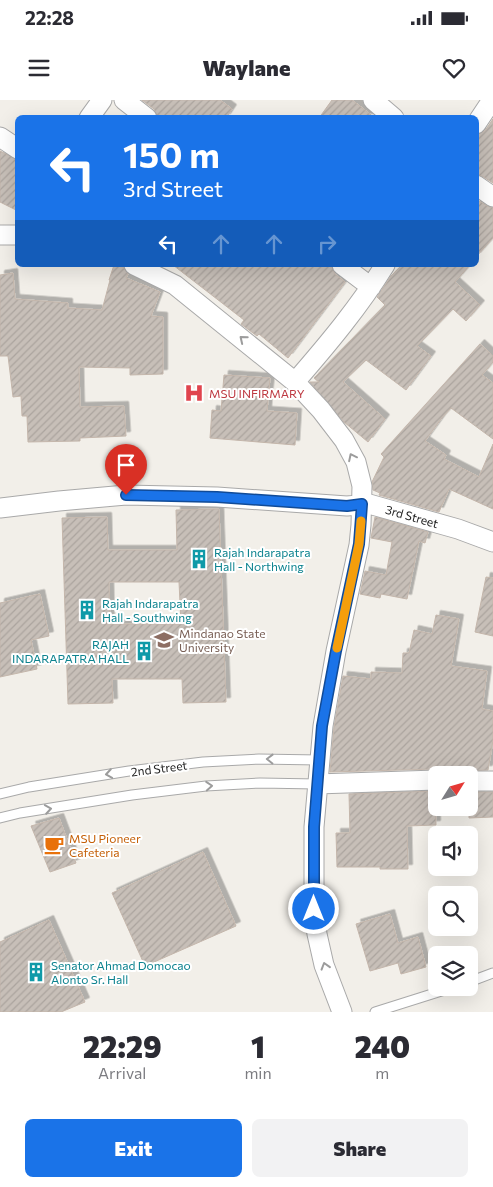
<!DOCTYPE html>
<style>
body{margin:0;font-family:Commissioner,sans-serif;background:#f2f2f3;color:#2b2b33;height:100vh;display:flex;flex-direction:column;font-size:19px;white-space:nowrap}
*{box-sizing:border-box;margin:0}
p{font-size:16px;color:#7c7c81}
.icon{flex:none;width:28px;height:28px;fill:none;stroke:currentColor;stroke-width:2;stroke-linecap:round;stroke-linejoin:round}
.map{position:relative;height:912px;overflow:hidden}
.panel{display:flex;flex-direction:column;background:#fff;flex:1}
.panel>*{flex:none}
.hud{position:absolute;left:15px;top:15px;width:464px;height:152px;border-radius:8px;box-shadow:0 5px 20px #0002;background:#1a73e8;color:#fff;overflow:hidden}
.needle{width:32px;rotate:53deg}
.fabs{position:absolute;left:428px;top:666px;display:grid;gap:10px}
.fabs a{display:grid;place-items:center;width:50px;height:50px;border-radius:8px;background:#fff;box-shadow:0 5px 20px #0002;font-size:25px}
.pin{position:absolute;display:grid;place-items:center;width:42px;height:42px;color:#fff;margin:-51px -21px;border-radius:50% 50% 50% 0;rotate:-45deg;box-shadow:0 0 5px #0007}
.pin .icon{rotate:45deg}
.me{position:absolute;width:55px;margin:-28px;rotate:0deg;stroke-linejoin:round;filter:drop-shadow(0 0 4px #0008)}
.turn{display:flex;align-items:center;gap:18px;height:105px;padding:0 25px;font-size:22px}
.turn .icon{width:65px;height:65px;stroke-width:2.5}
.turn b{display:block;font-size:35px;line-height:42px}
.lanes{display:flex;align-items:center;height:48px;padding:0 25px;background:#0003;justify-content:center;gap:25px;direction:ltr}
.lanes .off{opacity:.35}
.eta{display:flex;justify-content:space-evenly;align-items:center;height:85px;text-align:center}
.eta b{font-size:30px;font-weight:800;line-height:35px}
.cta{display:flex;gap:10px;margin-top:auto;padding:10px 25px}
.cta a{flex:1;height:58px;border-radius:8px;background:#1a73e8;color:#fff;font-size:20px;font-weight:800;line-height:58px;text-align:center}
.cta a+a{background:#f2f2f3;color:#2b2b33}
.status{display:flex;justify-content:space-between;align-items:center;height:35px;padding:0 25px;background:#fff;direction:ltr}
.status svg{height:14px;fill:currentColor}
header{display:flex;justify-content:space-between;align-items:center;height:65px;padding:0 25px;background:#fff;font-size:22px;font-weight:800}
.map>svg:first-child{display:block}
.building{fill:url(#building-hatch);stroke:#c4b6ab;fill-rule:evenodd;filter:url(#shadow)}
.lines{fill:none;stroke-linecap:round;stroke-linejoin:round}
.lane-casing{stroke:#a9a9a9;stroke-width:11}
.street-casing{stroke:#a9a9a9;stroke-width:21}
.lane{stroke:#fff;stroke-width:9}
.street{stroke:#fff;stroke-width:19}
.oneway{stroke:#9c9c9c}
.route-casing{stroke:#114b97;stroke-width:12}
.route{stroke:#1a73e8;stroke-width:9}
.slow{stroke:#f59e0b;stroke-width:9}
.labels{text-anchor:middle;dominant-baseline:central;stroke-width:4;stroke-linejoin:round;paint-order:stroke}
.health-label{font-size:12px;fill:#be3a42;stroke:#fff;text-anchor:start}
.street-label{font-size:12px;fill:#222;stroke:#fff}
.culture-label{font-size:12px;fill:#0d838f;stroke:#fff;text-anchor:start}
.education-label{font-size:12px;fill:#785e54;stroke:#fff;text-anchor:start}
.food-label{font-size:12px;fill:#c56008;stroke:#fff;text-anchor:start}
</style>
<div class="status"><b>22:28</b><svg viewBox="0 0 49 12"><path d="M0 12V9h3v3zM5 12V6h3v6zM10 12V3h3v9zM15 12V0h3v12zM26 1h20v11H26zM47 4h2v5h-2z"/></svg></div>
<header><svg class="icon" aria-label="menu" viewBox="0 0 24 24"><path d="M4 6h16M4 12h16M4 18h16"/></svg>Waylane<svg class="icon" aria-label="heart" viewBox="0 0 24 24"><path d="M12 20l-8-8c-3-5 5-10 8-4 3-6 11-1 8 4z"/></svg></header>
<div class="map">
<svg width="493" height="912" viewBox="0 0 493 912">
<defs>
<pattern id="building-hatch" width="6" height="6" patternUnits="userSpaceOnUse" patternTransform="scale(1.25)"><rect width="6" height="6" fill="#c7bfb8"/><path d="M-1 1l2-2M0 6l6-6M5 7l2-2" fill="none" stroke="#aba49e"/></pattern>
<filter id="shadow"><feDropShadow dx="4.5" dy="-4.5" stdDeviation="0" flood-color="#0004"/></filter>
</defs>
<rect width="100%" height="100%" fill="#f2efe9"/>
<path class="building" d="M142,0H220L232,9L226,18H158L154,9Z
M332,0H352L375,18H319Z
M493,19V83L482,76L476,74V35L485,31Z
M0,51L18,60V111L0,102Z
M476,99L487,106L493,108V138L476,157Z
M114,165L123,167L128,174L126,178L160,192L151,216L163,217V274L130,275V268L79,267L80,307L124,306L126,336L80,338V341L28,342L27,316H22L21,296L13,297L8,256H0V175L13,173L15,199L68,203V208L102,210L110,180H109Z
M173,165H331L335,174L345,182L288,258L259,234L257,236L241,224L244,220Z
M402,165H470L455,182L480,205L466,221L453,209L417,246L431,256L406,290L366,260L343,282L385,319L368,342L344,322L310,282H319L314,278L385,205L377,197L391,176Z
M480,244L493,256V262L482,275L493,283V339L451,308L441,319L425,341L446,355L444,359L479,377L493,344V409L449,389L439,412L379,395L380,393L373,390L372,382L384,357L381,354Z
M224,275L270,278L267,311L297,313L295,345L210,338L212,310L221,311Z
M219,409L226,602L183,603L182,579H112L113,603L68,604L62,418L107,417L108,450H177L176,410ZM109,482H179L181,524H110Z
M375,417L428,432L425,443L419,441L407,499L381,494L380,498L360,494L365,471L386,475L392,442L371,438Z
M486,477L493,478V536L475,532Z
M40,494L49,536L31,540L37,569L0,577V503Z
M436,515L459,519L451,566L487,571L482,609L493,611V640L488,670L466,671L435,666V669L330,672L334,627L343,576L371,579V572L402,573L403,553H409L414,530L432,534Z
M435,691L436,725L407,726L408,769H380V767H337L336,733H350L349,694Z
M469,692H493V717L469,718Z
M59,718L76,763L50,772L31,726Z
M203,752L236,826L145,866L112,793Z
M390,814L398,843L418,837L426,867L401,874L398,863L370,871L356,824Z
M49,820L85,902L61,912H0V842Z"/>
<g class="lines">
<defs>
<path id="lane" d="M0,694L29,687L129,671L203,662L259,659L319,660
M0,718L20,713L132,695L206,686L260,683L317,684
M469,882L493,873
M375,912L451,888"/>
<path id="street" d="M124,0L147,18
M373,0L394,18
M89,18L102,0
M476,24L492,0
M0,37L18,49
M476,85L493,97
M0,135H18
M134,165L175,185L295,282L321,310L344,340L356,362L362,386L361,425L359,445L336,551L323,626L314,727V809L317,834L324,865L342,912
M342,165L371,187
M295,282C328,244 359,207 385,165
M0,408L59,401L126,395L217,397L347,406L369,404L458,429L493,442
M469,681H493
M317,684L436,680"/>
</defs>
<use href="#lane" class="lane-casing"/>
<use href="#street" class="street-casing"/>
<use href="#lane" class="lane"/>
<use href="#street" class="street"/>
</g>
<defs><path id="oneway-chevron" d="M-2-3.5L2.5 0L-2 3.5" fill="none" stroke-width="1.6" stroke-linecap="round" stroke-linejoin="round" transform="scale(1.25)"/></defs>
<g class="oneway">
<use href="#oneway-chevron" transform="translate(243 239) rotate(-141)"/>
<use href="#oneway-chevron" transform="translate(352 357) rotate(-116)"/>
<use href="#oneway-chevron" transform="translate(270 659) rotate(-179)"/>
<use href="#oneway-chevron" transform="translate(109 674) rotate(171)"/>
<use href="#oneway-chevron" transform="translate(209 686) rotate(-4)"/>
<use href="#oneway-chevron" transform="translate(48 709) rotate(-9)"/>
<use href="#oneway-chevron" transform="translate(325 866) rotate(-107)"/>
</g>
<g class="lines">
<defs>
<path id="route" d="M126,395L217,397L347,406L362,404L359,444L336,551L322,626L314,727V809"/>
</defs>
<use href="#route" class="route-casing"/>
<use href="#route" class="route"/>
<path class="slow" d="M337,548L359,444L361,421"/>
</g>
<defs>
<symbol id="hospital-bare" viewBox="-9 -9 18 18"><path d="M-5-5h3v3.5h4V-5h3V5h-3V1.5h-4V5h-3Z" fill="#e0444e" stroke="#fff" stroke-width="2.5" paint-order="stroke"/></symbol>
<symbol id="building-bare" viewBox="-9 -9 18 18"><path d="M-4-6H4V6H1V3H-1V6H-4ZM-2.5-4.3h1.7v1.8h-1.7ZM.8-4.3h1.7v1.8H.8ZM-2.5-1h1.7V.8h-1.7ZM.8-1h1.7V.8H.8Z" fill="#0f9aa8" stroke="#fff" stroke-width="2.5" paint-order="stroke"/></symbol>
<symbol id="university-bare" viewBox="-9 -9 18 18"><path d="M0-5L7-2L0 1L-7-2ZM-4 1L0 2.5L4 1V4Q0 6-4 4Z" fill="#8d6e63" stroke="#fff" stroke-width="2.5" paint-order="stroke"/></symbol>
<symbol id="cafe-bare" viewBox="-9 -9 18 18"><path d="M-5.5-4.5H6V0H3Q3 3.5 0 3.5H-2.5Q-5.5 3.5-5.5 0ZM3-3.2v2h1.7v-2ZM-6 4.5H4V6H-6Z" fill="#e8710a" stroke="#fff" stroke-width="2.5" paint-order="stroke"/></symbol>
</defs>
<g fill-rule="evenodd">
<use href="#hospital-bare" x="180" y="279" width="28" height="28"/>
<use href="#building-bare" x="185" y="445" width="28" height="28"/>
<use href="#building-bare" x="73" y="496" width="28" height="28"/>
<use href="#university-bare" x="150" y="526" width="28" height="28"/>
<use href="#building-bare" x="130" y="537" width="28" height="28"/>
<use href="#cafe-bare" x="40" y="731" width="28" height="28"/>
<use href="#building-bare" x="22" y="858" width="28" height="28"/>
</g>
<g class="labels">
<g class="health-label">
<text x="209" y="293">MSU INFIRMARY</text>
</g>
<g class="street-label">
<text transform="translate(412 416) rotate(16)">3rd Street</text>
<text transform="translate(159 668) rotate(-7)">2nd Street</text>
</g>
<g class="culture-label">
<text x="214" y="452">Rajah Indarapatra<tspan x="214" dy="14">Hall - Northwing</tspan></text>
<text x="102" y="503">Rajah Indarapatra<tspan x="102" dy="14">Hall - Southwing</tspan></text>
<text x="129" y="544" text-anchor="end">RAJAH<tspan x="129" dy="14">INDARAPATRA HALL</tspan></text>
<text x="51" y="865">Senator Ahmad Domocao<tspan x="51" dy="14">Alonto Sr. Hall</tspan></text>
</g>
<g class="education-label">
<text x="179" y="533">Mindanao State<tspan x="179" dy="14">University</tspan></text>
</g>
<g class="food-label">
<text x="69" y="738">MSU Pioneer<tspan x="69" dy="14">Cafeteria</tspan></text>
</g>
</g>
</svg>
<div class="fabs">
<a><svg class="needle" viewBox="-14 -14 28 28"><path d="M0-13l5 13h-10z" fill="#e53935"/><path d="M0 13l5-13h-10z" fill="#7c7c81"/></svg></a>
<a><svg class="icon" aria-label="sound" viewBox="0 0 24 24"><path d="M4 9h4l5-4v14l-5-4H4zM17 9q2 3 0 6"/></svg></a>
<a><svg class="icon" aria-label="search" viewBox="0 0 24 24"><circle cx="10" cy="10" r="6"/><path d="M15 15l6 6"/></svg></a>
<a><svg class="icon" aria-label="layers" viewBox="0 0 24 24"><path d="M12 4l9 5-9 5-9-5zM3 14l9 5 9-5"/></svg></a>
</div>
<div class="pin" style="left:126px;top:395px;background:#d93025"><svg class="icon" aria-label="arrive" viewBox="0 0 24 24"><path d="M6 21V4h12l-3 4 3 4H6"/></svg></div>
<svg class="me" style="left:314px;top:809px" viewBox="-20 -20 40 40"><circle r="17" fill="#1a73e8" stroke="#fff" stroke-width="3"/><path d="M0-11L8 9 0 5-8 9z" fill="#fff"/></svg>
<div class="hud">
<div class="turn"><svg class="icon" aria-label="left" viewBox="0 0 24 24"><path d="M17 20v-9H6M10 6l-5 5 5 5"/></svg><div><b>150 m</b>3rd Street</div></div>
<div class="lanes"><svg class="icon" aria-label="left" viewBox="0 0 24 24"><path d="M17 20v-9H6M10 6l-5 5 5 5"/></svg><svg class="icon off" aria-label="ahead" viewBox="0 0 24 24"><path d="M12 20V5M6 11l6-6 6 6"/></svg><svg class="icon off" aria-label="ahead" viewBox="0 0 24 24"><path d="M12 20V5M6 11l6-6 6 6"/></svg><svg class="icon off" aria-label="right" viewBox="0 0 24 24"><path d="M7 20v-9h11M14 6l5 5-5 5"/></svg></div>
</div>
</div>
<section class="panel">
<div class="eta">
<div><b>22:29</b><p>Arrival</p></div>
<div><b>1</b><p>min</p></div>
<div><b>240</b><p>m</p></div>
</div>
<div class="cta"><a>Exit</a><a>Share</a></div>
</section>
